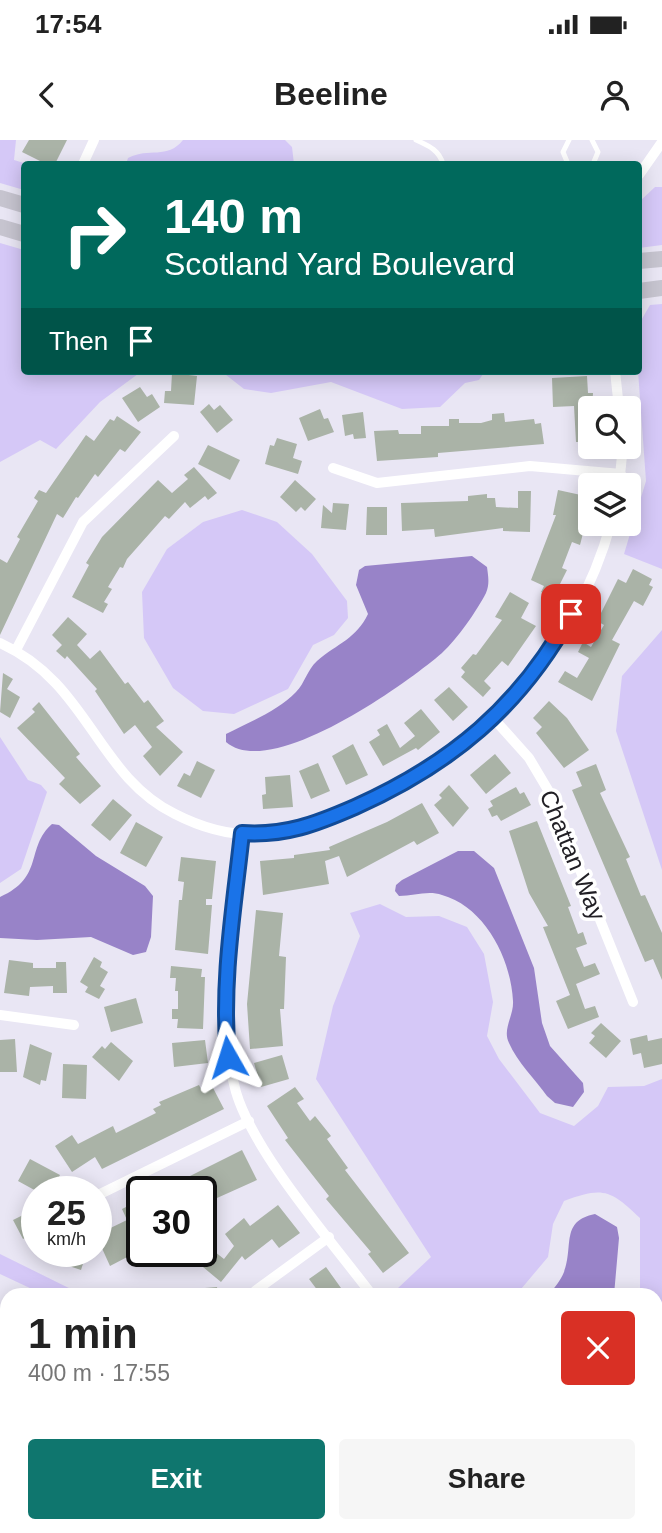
<!DOCTYPE html>
<meta charset="utf-8">
<style>
body{margin:0;font-family:Helvetica,sans-serif;background:#f6f6f6;color:#222;height:100vh;display:flex;flex-direction:column;font-size:26px;white-space:nowrap}
*{box-sizing:border-box;margin:0}
p{font-size:23px;color:#767676}
.icon{flex:none;width:38px;height:38px;fill:none;stroke:currentColor;stroke-width:2;stroke-linecap:round;stroke-linejoin:round}
.map{position:relative;flex:1;overflow:hidden}
.side{position:absolute;left:0px;top:1148px;width:663px;height:245px;display:flex;flex-direction:column;background:#fff;border-radius:21px 21px 0 0;box-shadow:0 4px 18px #0003}
.side>*{flex:none}
.banner{position:absolute;left:21px;top:21px;width:621px;height:214px;border-radius:7px;box-shadow:0 4px 18px #0003;background:#00695c;color:#fff;overflow:hidden}
.tools{position:absolute;left:578px;top:256px;display:grid;gap:14px}
.tools a{display:grid;place-items:center;width:63px;height:63px;border-radius:7px;background:#fff;box-shadow:0 4px 18px #0003;font-size:35px}
.speed{position:absolute;left:21px;top:1036px;display:flex;gap:14px;font-size:35px;font-weight:700;text-align:center}
.speed>*{display:grid;place-content:center;width:91px;height:91px;border-radius:50%;background:#fff;box-shadow:0 4px 18px #0003;line-height:1}
.speed small{font-size:18px;font-weight:400}
.speed .limit{border:4px solid #111;border-radius:10px;background:#fff;color:#111}
.pin{position:absolute;display:grid;place-items:center;width:60px;height:60px;color:#fff;margin:-30px;border-radius:14px;box-shadow:0 4px 10px #0006}
.me{position:absolute;width:77px;margin:-38px;rotate:354deg;stroke-linejoin:round;filter:drop-shadow(0 0 5px #0008)}
.turn{display:flex;align-items:center;gap:24px;height:147px;padding:0 28px;font-size:32px}
.turn .icon{width:91px;height:91px;stroke-width:2.5}
.turn b{display:block;font-size:49px;line-height:60px}
.then{display:flex;align-items:center;height:66px;padding:0 28px;background:#0003;gap:14px;font-size:26px}
.round{display:grid;place-items:center;flex:none;width:74px;height:74px;border-radius:7px;background:#f6f6f6}
.headline{display:flex;align-items:center;justify-content:space-between;height:119px;padding:0 28px}
h1{font-size:42px;font-weight:700;line-height:52px}
.button{display:flex;gap:14px;margin-top:auto;padding:14px 28px}
.button a{flex:1;height:80px;border-radius:7px;background:#0f766e;color:#fff;font-size:28px;font-weight:700;line-height:80px;text-align:center}
.button a+a{background:#f6f6f6;color:#222}
.status{display:flex;justify-content:space-between;align-items:center;height:49px;padding:0 35px;background:#fff;direction:ltr}
.status svg{height:19px;fill:currentColor}
header{display:flex;justify-content:space-between;align-items:center;height:91px;padding:0 28px;background:#fff;font-size:32px;font-weight:700}
.map>svg:first-child{display:block}
.green{fill:#d5c8f7}
.water{fill:#9883c8}
.lines{fill:none;stroke-linecap:round;stroke-linejoin:round}
.stream{stroke:#9883c8;stroke-width:3.5}
.building{fill:#aab3a7}
.lane{stroke:#fff;stroke-width:5}
.street{stroke:#fff;stroke-width:10}
.secondary{stroke:#c6c4cf;stroke-width:16}
.route-casing{stroke:#114b97;stroke-width:18}
.route{stroke:#1a73e8;stroke-width:12}
.labels{text-anchor:middle;dominant-baseline:central;stroke-width:7;stroke-linejoin:round;paint-order:stroke}
.street-label{font-size:24px;fill:#211f25;stroke:#fff}
</style>
<div class="status"><b>17:54</b><svg viewBox="0 0 49 12"><path d="M0 12V9h3v3zM5 12V6h3v6zM10 12V3h3v9zM15 12V0h3v12zM26 1h20v11H26zM47 4h2v5h-2z"/></svg></div>
<header><svg class="icon" aria-label="back" viewBox="0 0 24 24"><path d="M15 5l-7 7 7 7"/></svg>Beeline<svg class="icon" aria-label="person" viewBox="0 0 24 24"><circle cx="12" cy="8" r="4"/><path d="M4 21q1-7 8-7t8 7"/></svg></header>
<div class="map">
<svg width="662" height="1393" viewBox="0 0 662 1393">
<rect width="100%" height="100%" fill="#e9e6f4"/>
<path class="green" d="M0,0H16L14,20L27,24L24,50L0,43Z
M183,0H285L292,7L294,24H126L128,18C149,7 167,20 183,0Z
M655,47H662V105L639,108V62Z
M0,103L24,110V231H142L100,262L56,309L40,300L0,322Z
M662,164V429L624,414L646,341L638,231L639,184L650,165Z
M221,231H485L479,240L465,243L440,267L402,269L331,242L271,253L244,249Z
M242,370L277,382L312,414L347,461L348,478L334,495L313,505L288,549L234,574L203,571L173,548L144,498L142,452L167,409L203,382Z
M662,490V730L616,591L622,536Z
M0,597L28,640L41,645L47,652L21,729L0,743Z
M380,764L406,777L439,776L467,787L484,814L493,862L487,896L499,919L540,973L574,986L598,966L608,947L644,946L662,939V1178L656,1177V1155H640V1078C611,1050 603,1046 564,1061L553,1084L548,1117L516,1155H401L397,1149L431,1117L316,939L333,866L360,796L350,773Z
M0,1114L83,1155H30L32,1149L0,1134Z
M662,1379V1393H612L624,1386H656V1380Z
M375,1386H417L428,1393H388Z
M436,1386H474L482,1393H447Z
M481,1386H553L567,1393H489Z"/>
<path class="water" d="M472,416L487,427C488,435 490,444 486,453C476,472 458,498 442,513C406,544 271,641 226,602V594C249,582 278,571 296,552C305,543 307,530 317,521C338,503 356,499 368,474L356,445L359,430L365,426Z
M52,684L59,685L96,716L145,746L153,756L151,797L146,812L133,815L91,797L37,800L0,798V757C45,737 25,708 52,684Z
M458,711H474L494,728L534,828L542,883L550,906L583,943L584,952L573,967L555,963L547,956C536,940 517,922 509,903C502,889 514,876 513,861C511,819 485,767 442,755C428,750 414,756 399,756L395,751L396,745L402,740Z
M595,1074L617,1087L619,1098L614,1155H549C554,1148 561,1140 564,1132C574,1106 560,1081 595,1074Z"/>
<g class="lines">
<path class="stream" d="M0,1209H7
M0,1251H7
M391,1386L403,1393
M459,1386L469,1393"/>
</g>
<path class="building" d="M29,0H67L55,24H46L22,12Z
M172,233L197,236L194,265L164,263L165,251H171Z
M587,236L588,253H593L590,302H576L574,266L553,267L552,238Z
M140,247L147,257L152,254L160,267L138,282L122,258Z
M209,264L214,270L220,265L233,280L217,293L200,272Z
M320,269L324,279L328,278L334,292L308,301L299,278Z
M363,272L366,298L354,299L353,294L345,296L342,275Z
M504,273L505,282L534,279L535,284L541,283L544,304L438,313V317L377,321L374,291L398,290L399,294H421V286H449V279H459V283H481L492,280V274Z
M117,276L141,292L125,312L120,309L98,337L95,334L78,358L76,357L63,378L57,374L0,495V419L7,423L20,399L17,397L38,361L34,358L39,350L46,353L86,295L94,301L110,279L114,281Z
M277,298L297,304L293,318L302,321L298,334L265,324L270,305L274,306Z
M208,305L240,320L230,340L198,324Z
M194,327L217,353L208,360L205,356L190,368L185,362L169,379L165,376L127,419L123,428L120,427L108,447L112,449L104,462L108,464L103,473L72,457L89,425L86,423L102,397L158,340L172,353L188,339L184,335Z
M295,340L316,359L305,371L301,367L296,372L280,357Z
M558,350L590,357V366L580,405L572,402L562,428L567,430L553,458L541,452L544,446L531,440L556,375H553Z
M518,351H531L530,392L503,391V388L435,397L434,389L402,391L401,363L468,361V356L487,354V358H495L496,367L518,368Z
M333,363L349,364L346,390L321,388L323,365L332,373Z
M367,367H387V395H366Z
M633,429L652,439L649,445L653,447L643,466L634,461L612,500L620,504L592,561L558,542L565,531L577,538L589,518L578,512L583,502L591,507L604,485L597,481L618,439L626,443Z
M510,452L529,463L521,478L536,486L508,526L502,521L484,541L491,548L483,557L461,537L465,532L461,528L473,514L476,515L502,480L495,477Z
M68,477L87,494L77,505L90,519L100,510L125,544L128,542L144,563L148,560L164,581L156,587L183,612L160,636L143,616L152,607L135,585L124,594L95,551L97,549L67,516L65,519L56,511L62,505L52,495Z
M3,533L13,539L7,549L20,557L10,578L0,572Z
M449,547L468,567L453,581L434,560Z
M549,561L567,578L589,610L564,628L536,593L542,587L533,578Z
M39,562L80,614L76,617L101,646L80,664L59,644L65,638L17,588L35,572L32,569Z
M421,569L440,592L418,610L416,608L383,626L369,602L380,595L377,590L387,584L400,608L415,596L404,583Z
M353,604L368,635L346,645L332,616Z
M495,614L511,633L486,654L470,635Z
M197,621L215,630L201,658L177,646L184,633L190,636Z
M318,623L330,651L311,659L299,631Z
M596,624L606,650L600,653L630,717L626,719L641,756L645,755L662,793V840L653,819L645,822L572,650L582,646L576,632Z
M290,635L293,667L263,669L262,655L266,654L265,637Z
M449,645L469,668L453,687L434,665L442,658L439,655Z
M516,647L520,654L524,652L531,665L501,681L497,675L492,677L488,669L493,666L490,661Z
M113,659L132,675L110,701L91,685Z
M422,663L439,693L417,705L414,701L347,737L339,716L325,721L329,744L263,755L260,721L294,718V715L330,710L329,707L387,682Z
M537,681L571,766L568,767L578,794L583,792L587,804L576,808L584,827L595,823L600,834L576,844L585,869L595,866L599,877L568,889L556,861L570,855L543,787L548,786L529,753L509,691Z
M136,682L163,697L146,727L120,713Z
M181,717L216,721L212,759H206V765H212L208,814L175,810L179,760H182L184,742L178,741Z
M256,770L283,773L279,816L286,817L284,869H280L283,906L250,909L247,864Z
M94,817L102,822L100,827L108,832L100,846L105,849L99,859L85,852L88,847L80,842Z
M9,820L33,823V828H56V822H66L67,853H53V846L30,847L29,856L4,853Z
M171,826L202,829L201,837H205L203,889L177,888L178,879H172V869H178V851H175L176,838H170Z
M136,858L143,883L111,892L104,867Z
M601,883L621,901L606,918L589,903L595,896L591,893Z
M647,895L648,901L662,898V924L644,928L641,913L633,915L630,899Z
M15,899L17,932H0V900Z
M205,900L208,923L174,927L172,903Z
M111,902L133,921L119,941L92,917L102,906L105,909Z
M30,904L52,913L46,941L41,940L40,945L23,937Z
M282,915L289,939L261,947L254,923Z
M63,924L87,925L86,959L62,958Z
M199,945L202,951L212,946L224,969L102,1029L95,1017L72,1032L55,1006L72,995L78,1004L113,986L116,993L156,973L153,969L161,965L159,962Z
M295,947L304,959L297,963L310,981L315,976L331,996L327,999L348,1028L345,1030L409,1113L383,1133L368,1114L371,1112L326,1059L329,1056L285,1000L288,998L267,966Z
M242,1010L257,1040L217,1058L215,1054L204,1060L201,1052H158Z
M30,1019L60,1035L51,1052H38L18,1041Z
M142,1059V1100L127,1107L131,1115L110,1126L96,1095L127,1080L122,1069Z
M278,1065L300,1093L279,1108L272,1099L245,1120L242,1116L221,1142L203,1127L215,1112L224,1119L234,1106L225,1094L244,1078L250,1086Z
M37,1068V1092L23,1099L13,1080Z
M61,1111H87L81,1130L57,1122Z
M326,1127L346,1155H321L309,1139Z
M217,1147L218,1155H193V1149Z"/>
<g class="lines">
<path class="lane" d="M416,0C429,6 439,10 443,24
M592,0L598,12L593,24
M568,24L563,12L569,0"/>
<path class="street" d="M83,24L94,0
M639,35L662,2
M615,231L619,268
M333,328L377,343L530,326L621,334
M619,345L623,306
M0,503C89,543 96,635 175,674C243,709 293,695 358,666C479,611 575,514 611,383
M16,510L83,382L174,296
M494,579L529,618L548,650L633,862
M242,693C232,777 212,868 236,952C254,1013 332,1102 372,1155
M0,875L74,885
M96,1056L249,981
M255,1151L329,1097
M656,1278L661,1271
M37,1386L38,1393
M190,1393L192,1386"/>
<path class="secondary" d="M0,58L24,65
M0,87L24,94
M639,121L662,119
M639,151L662,148
M0,1230L7,1231
M428,1386L439,1393"/>
</g>
<g class="lines">
<defs>
<path id="route" d="M228,917C221,842 234,767 242,693C285,696 316,684 355,667C451,624 520,567 571,474"/>
</defs>
<use href="#route" class="route-casing"/>
<use href="#route" class="route"/>
</g>
<g class="labels">
<g class="street-label">
<text transform="translate(573 715) rotate(68)">Chattan Way</text>
</g>
</g>
</svg>
<div class="tools">
<a><svg class="icon" aria-label="search" viewBox="0 0 24 24"><circle cx="10" cy="10" r="6"/><path d="M15 15l6 6"/></svg></a>
<a><svg class="icon" aria-label="layers" viewBox="0 0 24 24"><path d="M12 4l9 5-9 5-9-5zM3 14l9 5 9-5"/></svg></a>
</div>
<div class="speed"><div>25<small>km/h</small></div><div class="limit">30</div></div>
<div class="pin" style="left:571px;top:474px;background:#d93025"><svg class="icon" aria-label="arrive" viewBox="0 0 24 24"><path d="M6 21V4h12l-3 4 3 4H6"/></svg></div>
<svg class="me" style="left:228px;top:917px" viewBox="-20 -20 40 40"><path d="M0-17L14 15 0 8-14 15z" fill="#1a73e8" stroke="#fff" stroke-width="4"/></svg>
<div class="banner">
<div class="turn"><svg class="icon" aria-label="right" viewBox="0 0 24 24"><path d="M7 20v-9h11M14 6l5 5-5 5"/></svg><div><b>140 m</b>Scotland Yard Boulevard</div></div>
<div class="then">Then<svg class="icon" aria-label="arrive" viewBox="0 0 24 24"><path d="M6 21V4h12l-3 4 3 4H6"/></svg></div>
</div>
<section class="side">
<div class="headline"><div><h1>1 min</h1><p>400 m · 17:55</p></div><a class="round" style="background:#d93025;color:#fff"><svg class="icon" aria-label="close" viewBox="0 0 24 24"><path d="M6 6l12 12M18 6L6 18"/></svg></a></div>
<div class="button"><a>Exit</a><a>Share</a></div>
</section>
</div>
